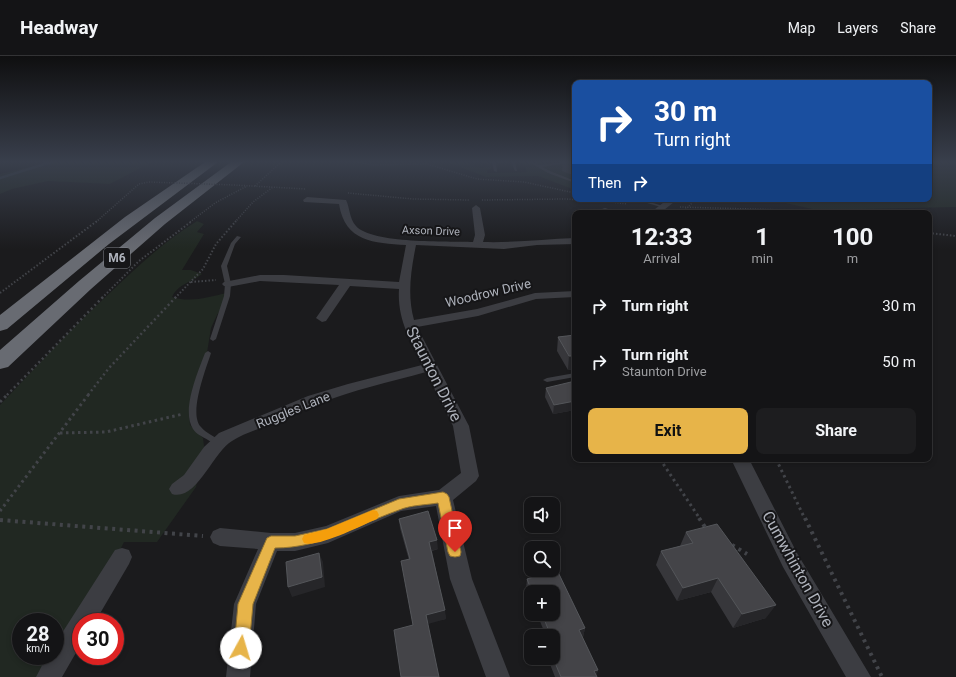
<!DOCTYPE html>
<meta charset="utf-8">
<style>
body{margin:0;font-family:Roboto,sans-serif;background:#1d1d1f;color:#f1f3f6;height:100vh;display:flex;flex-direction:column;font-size:15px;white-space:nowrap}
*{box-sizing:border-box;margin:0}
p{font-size:13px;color:#9d9ea1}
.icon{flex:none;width:22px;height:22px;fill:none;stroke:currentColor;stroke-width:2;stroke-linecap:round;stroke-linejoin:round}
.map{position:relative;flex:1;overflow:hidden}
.side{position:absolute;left:572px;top:154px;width:360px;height:252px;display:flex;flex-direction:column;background:#141416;border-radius:8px;box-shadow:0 2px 6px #0003,0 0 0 1px #333335}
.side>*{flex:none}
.guide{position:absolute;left:572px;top:24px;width:360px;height:122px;border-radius:8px;box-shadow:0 2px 6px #0003,0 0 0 1px #333335;background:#1a4fa0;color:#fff;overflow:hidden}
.controls{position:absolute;left:524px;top:441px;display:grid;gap:8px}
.controls a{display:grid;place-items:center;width:36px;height:36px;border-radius:8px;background:#141416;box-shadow:0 2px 6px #0003,0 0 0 1px #333335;font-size:20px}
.speed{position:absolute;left:12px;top:557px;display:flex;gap:8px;font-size:20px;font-weight:700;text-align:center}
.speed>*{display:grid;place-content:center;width:52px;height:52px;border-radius:50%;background:#141416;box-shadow:0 2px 6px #0003,0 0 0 1px #333335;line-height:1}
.speed small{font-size:10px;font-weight:400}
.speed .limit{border:6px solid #d22;background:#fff;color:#111}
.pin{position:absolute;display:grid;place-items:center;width:34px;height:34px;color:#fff;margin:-41px -17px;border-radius:50% 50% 50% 0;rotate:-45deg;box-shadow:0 0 4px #0007}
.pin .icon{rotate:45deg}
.me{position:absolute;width:44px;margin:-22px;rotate:6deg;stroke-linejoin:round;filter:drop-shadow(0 0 3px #0008)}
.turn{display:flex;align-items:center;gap:14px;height:84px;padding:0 16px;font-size:18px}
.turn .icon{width:52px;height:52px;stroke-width:2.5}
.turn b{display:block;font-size:28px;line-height:34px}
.then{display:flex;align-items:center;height:38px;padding:0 16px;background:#0003;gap:8px;font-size:15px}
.eta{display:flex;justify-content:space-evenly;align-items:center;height:68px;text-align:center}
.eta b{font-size:24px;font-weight:700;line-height:28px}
.button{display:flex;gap:8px;margin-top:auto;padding:8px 16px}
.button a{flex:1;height:46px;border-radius:8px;background:#e7b449;color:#111;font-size:16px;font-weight:700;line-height:46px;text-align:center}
.button a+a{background:#1d1d1f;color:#f1f3f6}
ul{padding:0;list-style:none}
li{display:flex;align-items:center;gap:12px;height:56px;padding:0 16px}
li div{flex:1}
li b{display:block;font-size:15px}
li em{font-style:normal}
header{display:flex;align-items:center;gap:24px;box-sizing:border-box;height:56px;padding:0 20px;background:#141416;border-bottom:1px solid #333335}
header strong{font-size:19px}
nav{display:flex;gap:22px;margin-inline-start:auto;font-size:14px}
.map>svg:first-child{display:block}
.green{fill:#212822;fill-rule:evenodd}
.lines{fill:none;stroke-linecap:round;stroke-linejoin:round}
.stream{stroke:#313a41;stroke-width:2.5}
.path-far4{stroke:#424449;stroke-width:1.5;stroke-dasharray:1 1.5;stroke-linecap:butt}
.path-far3{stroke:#424449;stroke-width:2;stroke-dasharray:1.5 2;stroke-linecap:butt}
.path-far2{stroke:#424449;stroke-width:2.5;stroke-dasharray:2 3;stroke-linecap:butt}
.path-far1{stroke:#424449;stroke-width:3;stroke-dasharray:2.5 3.5;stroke-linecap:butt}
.path{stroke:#424449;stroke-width:4;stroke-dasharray:3 4.5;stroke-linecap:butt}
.lane{fill:#3c3d42;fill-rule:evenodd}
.street{fill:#3c3d42;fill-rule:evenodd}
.highway{fill:#686b72;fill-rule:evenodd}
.path-bridge{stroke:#424449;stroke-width:1.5;stroke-dasharray:1 1.5;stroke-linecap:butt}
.wall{fill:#37373b}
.shaded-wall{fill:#262629}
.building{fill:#444448;stroke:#54565a}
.route{fill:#e7b449;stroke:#96752f}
.slow{fill:#f59e0b}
.labels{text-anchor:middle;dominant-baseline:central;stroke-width:4;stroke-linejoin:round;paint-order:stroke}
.far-street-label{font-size:11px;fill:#aeb2bb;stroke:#161618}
.shield{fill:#161618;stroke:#80838a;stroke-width:1}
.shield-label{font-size:12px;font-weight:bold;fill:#aeb2bb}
.street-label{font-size:13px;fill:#aeb2bb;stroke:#161618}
.near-street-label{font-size:16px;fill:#aeb2bb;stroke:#161618}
</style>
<header>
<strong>Headway</strong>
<nav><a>Map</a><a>Layers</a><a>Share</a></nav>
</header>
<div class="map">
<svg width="956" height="621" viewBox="0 0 956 621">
<rect width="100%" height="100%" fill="#1b1b1d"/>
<path class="green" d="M49,106H152L110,128L48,125L12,133L0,138V118Z
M447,106H464L481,112L489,109L481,106H543C551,109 557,107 564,109L563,115L575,120V134L538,120L486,121ZM522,106L527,116L487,117V114L492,113L490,107Z
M929,106H956V151L817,154L767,143H929Z
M197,165L204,168L197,176L204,178L182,214H191L202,218C191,227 179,227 172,241C191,247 208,241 227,237L226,245L217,259L211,272L205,309L193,331L189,351L190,369L203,382L204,390L196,431L157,486H124L117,500L42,621H0V349C37,310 73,271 113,234C139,209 166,184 197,165ZM21,566H55V600H21Z"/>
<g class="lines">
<path class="stream" d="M0,122L51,106"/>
<path class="path-far4" d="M358,106L373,109L427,108L477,123L524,126L575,137
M234,129L306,133
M255,130L281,106
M348,137L413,143L469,144
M482,144L565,143L601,145
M610,146L627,148
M680,151L786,154L806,157
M743,155L752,157
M682,157L696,143
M96,166L139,128L149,126
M190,166L215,147L247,130
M235,166L253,146L273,131"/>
<path class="path-far3" d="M929,177L956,180
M191,226L216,224
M0,237L97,165
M102,242L139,205L192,165
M175,242L203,213L216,188L236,165"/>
<path class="path-far2" d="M7,339L103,241
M88,339L109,312L176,241"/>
<path class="path-far1" d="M0,346L8,338
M60,377L106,376L183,358
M660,403L700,463
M776,403L805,463
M0,455L89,338"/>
<path class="path" d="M699,462L707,474
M805,462L882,621
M0,464L203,480
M732,489L747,498"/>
<path class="lane" d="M492,106H496L497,116L494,115Z
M511,106H515L517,115H515Z
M529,106H533L539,109L566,106L564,107L542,111L550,115L575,125V127L548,117Z
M633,143H640L663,150L661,151Z
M237,180L241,181L235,188L227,210L231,228L230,240L216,283L213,285L210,283L224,240L225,228L221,210L231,187Z
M208,295L211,297C206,313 188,358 201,371C206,377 215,381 222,385L223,387L222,389L219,390C215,389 212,386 208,384C203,381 196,378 193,373C181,354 198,316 205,297Z
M575,317V321L547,326L543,324L547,322Z"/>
<path class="street" d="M307,141L346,144C350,152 349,162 356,170C372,188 448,185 473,186L475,179L472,152L476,149L480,152L485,179L483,186C514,187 544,183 575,182V188L537,189L504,193L416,189C411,214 407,239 414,264L477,253L535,237L575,235V241L536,243L478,260L417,271L469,370L479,420L476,425L453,444L472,523L510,621H486L450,523L436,450L401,455L328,487L295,495H277L256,548L250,621H226L234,548L258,493L220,490L213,487L210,481L213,475L220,472L271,477H295L326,470L399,440L439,434L461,417L453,370L426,316C390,326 353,334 318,348C303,353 288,361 273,367C260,373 244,377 232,385C213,396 196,446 172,438L169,433L172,428L184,419L204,391L219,377L308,340L348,328L422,309C410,284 397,262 399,233L350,230L326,265L322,266L316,262L339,229L260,225L228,231L224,230L222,228L224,226L260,219H284L399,226L406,189C374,187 345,186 339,148L304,146L303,144Z
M668,143H678L660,157H650Z
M605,152L608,153L609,157H601L602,153Z
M731,403H749L797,497L871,621H846L783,511Z
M122,492L129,494L132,501L129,508L95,566H81V588L62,621H36L47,600H55V588L115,494Z"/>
<path class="highway" d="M205,106H218L109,188L7,273L0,275V259L125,161Z
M231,106H244L165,168L91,233L8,311L0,313V294L79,225L155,162Z"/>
<path class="path-bridge" d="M149,126L234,129"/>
</g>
<path class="wall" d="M563,106H575V120L562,115Z
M575,279V313L568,314L557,295L558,281Z
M546,332L575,333V354L553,358L545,341Z
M399,463L438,493L432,495L446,563L413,569L409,504L400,472Z
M686,476L766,562L733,572L711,536L677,545L656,509L661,495L680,490Z
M557,514L585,572L583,581H582L598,614L596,619L597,621H555L548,603V602H553V580H546L537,558H553V536H531V545L526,533L527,523Z"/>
<path class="shaded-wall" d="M569,300H575V313L568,314Z
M575,345V354L553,358L554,349Z
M437,484L438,493L430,495L429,486Z
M319,497L323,506L325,531L292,541L288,531Z
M718,522L711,536L677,545L683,532Z
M776,549L766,562L733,572L742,558Z
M445,554L446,563L428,568L426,559Z
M585,572L583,581L576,583L579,574Z
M598,614L596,621L594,615Z"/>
<path class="building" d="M575,279V300H569L558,281Z
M571,326L575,333V345L554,349L546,332Z
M428,455L437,484L429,486L445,554L426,559L439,621H401L394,574L413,569L401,505L410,503L399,463Z
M717,468L776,549L742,558L718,522L683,532L661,495L693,487L686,476Z
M319,497L322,521L288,531L286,506Z
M557,514L585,572L579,574L598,614L594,615L597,621H561L553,602V593L556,592L553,584V580H551L542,558H553V536H532L527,523Z"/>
<linearGradient id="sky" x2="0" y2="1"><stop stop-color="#0f0f10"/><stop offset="0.55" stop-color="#393f4c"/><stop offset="1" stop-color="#393f4c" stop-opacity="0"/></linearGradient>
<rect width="956" height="193" fill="url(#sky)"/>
<path class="route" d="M443,436L447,438L449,441L461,496L460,500L455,501L450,500L448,496L438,447C426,449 411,449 399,454C357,469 321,492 275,492L253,548L249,592L246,597L241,600L236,597L234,592L238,548L267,482L271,480H295L327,473L399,443Z"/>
<path class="slow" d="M373,454L377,455L379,459L377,463C362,469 318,492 304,487L302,483L304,479L327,473Z"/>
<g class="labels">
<g class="far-street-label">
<text transform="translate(431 175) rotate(2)">Axson Drive</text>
</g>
<rect class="shield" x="104" y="192" width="26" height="20" rx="3"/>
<g class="shield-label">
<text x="117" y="202">M6</text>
</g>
<g class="street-label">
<text transform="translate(488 237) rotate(-13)">Woodrow Drive</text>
<text transform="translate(293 354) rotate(-22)">Ruggles Lane</text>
</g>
<g class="near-street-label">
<text transform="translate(434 318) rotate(63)">Staunton Drive</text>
<text transform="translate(798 513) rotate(61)">Cumwhinton Drive</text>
</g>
</g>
</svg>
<div class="controls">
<a><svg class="icon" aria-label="sound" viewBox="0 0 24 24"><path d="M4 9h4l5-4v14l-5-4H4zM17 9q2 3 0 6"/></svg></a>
<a><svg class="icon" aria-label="search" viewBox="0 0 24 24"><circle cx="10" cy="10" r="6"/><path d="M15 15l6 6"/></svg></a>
<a>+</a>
<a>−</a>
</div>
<div class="speed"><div>28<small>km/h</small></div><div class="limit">30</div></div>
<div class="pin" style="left:455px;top:496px;background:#d93025"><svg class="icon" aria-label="arrive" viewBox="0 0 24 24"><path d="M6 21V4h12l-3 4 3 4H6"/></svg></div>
<svg class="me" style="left:241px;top:592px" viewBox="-20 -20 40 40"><circle r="19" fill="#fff"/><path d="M0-13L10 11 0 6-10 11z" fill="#e7b449"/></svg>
<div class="guide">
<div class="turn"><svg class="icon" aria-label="right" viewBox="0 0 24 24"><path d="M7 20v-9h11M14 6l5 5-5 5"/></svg><div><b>30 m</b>Turn right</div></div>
<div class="then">Then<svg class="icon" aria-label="right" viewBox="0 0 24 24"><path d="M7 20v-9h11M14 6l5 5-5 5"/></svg></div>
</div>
<section class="side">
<div class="eta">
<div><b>12:33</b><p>Arrival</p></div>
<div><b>1</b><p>min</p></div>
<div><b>100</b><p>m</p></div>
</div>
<ul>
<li><svg class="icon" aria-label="right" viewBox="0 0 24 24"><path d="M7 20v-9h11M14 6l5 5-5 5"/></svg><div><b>Turn right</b></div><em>30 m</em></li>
<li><svg class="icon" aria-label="right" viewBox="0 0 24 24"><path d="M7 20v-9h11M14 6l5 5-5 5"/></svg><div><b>Turn right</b><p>Staunton Drive</p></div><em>50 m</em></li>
</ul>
<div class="button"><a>Exit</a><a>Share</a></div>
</section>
</div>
